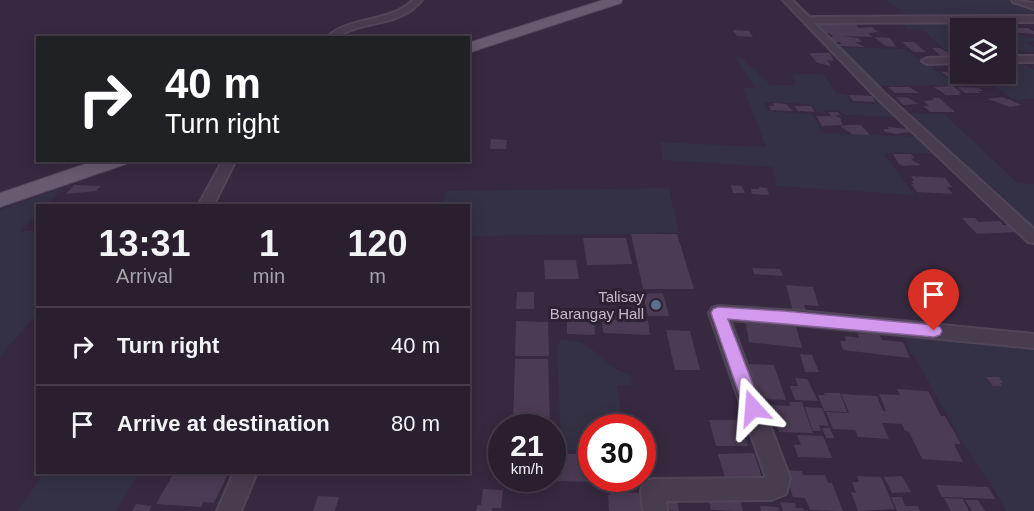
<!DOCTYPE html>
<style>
body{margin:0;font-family:Helvetica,sans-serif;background:#312737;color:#f1f3f6;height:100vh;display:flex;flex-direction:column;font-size:22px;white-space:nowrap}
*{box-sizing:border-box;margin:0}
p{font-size:20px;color:#a5a2aa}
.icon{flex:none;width:33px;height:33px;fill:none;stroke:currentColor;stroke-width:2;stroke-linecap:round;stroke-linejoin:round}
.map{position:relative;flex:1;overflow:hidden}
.sheet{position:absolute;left:36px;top:204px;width:434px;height:270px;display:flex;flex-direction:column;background:#291f2f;border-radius:0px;box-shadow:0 3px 15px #0003,0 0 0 2px #453d4b}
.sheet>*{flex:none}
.guide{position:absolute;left:36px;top:36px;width:434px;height:126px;border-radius:0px;box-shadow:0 3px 15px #0003,0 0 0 2px #453d4b;background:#202124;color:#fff;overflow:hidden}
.fabs{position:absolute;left:950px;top:18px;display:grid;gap:12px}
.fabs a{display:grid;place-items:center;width:66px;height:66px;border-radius:0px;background:#291f2f;box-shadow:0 3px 15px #0003,0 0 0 2px #453d4b;font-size:30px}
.speed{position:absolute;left:488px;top:414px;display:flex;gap:12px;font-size:30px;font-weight:700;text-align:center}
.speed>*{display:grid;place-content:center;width:78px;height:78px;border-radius:50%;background:#291f2f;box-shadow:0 3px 15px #0003,0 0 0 2px #453d4b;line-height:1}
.speed small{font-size:15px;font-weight:400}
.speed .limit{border:9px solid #d22;background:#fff;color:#111}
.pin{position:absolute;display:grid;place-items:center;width:51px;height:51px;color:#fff;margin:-62px -26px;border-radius:50% 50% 50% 0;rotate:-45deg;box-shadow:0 0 6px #0007}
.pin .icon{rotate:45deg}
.me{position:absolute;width:66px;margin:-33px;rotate:341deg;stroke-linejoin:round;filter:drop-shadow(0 0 4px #0008)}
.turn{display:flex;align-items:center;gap:21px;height:126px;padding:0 30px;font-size:27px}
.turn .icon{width:78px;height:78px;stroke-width:2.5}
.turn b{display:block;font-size:42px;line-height:51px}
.eta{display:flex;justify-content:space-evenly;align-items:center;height:102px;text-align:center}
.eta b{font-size:36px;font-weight:600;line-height:42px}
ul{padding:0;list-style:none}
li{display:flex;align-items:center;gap:18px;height:78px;padding:0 30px;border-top:2px solid #453d4b}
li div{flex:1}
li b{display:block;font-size:22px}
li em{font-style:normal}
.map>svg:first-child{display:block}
.green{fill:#343145}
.building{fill:#4c3b54}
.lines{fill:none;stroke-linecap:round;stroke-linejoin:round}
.street-casing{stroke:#514658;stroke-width:4}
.primary-casing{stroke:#514658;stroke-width:2}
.street{fill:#483c4f;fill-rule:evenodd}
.primary{fill:#675b6f;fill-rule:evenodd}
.route{fill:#d299ee;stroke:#88639b;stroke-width:1.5}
.service-dot{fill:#5c6f8a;stroke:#2d2134;stroke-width:2}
.labels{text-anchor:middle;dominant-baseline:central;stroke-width:6;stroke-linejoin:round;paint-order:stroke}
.poi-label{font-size:15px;fill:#c4b9c9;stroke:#2d2134;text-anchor:end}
</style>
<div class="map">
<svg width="1034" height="511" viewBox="0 0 1034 511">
<rect width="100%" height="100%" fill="#37293f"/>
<path class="green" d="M886,0H1012L1034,7V17L911,18Z
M988,20L1000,28H960V42L946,43L956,52H947L922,29H908L898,21Z
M1005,32L1034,38V41L1026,42L1034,47V52L1021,51L1005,41Z
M838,47L905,49L950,80H968L944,62H960V74H1005V61L1016,60L1034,70V99L1013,100L993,85L876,86Z
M735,57H741L771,85H794L796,83L792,77L793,74H823L837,94H846L852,103L883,104L896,117L845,115L838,110H825L826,113H818L812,105L806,104L764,102L768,111L812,114L821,130L826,133L919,137L937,153H883L915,195L777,186L772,167L663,160L660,142L766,147L743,88H755Z
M904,113L944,114L1018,183L1034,184V231Z
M64,187L46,205L38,206L37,214L20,231H37V314L0,356V210Z
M669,188L679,233L468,236V206L442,205L446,191Z
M902,334L1034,348V511H1006L992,486L963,444Z
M561,340C588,339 592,351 611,366C618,371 626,372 632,377L631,385L617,386L623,427L591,428V451L561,450L557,346Z
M44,473V472L139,473L116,511H17Z"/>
<path class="building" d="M819,21L850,22L855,23L858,28L872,27L878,32L868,33L873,37L842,36L858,38L862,42H855L865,47L839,46L838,44H841L840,42H833L829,38L833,36L829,33H824L813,22L821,23Z
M991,22H1006L1017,28H1028L1034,31V34L1010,32Z
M733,30L749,31L753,37L737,36Z
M874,37L890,38L896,47L886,46Z
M902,42H914L926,52H914Z
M932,48H940L955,57H942Z
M812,53H830L834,61L827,60L831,66L817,63L810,54Z
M953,71L964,80H952L941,72Z
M953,86L962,93H959L960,95H946L934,87Z
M888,87H909L919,93H895Z
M957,87L979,88L983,91H978L981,93H965Z
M849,95L872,96L876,102L853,101Z
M896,97L909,98L918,104L903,105Z
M1001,97L1011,100L1021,105L1010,107L988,99Z
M932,98H939L955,112H930L923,106H929L923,101L934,100Z
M773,103L786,104L793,111L771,110L769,106H774Z
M794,106H811L815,112L798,111Z
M828,112H838L840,115H835L841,119L842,125L822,126L816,116H831Z
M846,125H861L870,135L852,134L840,126Z
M887,127L908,129L911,132L896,134L885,132L883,129H889Z
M491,139L507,140L506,149H490Z
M893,154H911L914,158H911L913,161L921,165L903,166L898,163Z
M911,176L945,178L952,187H947L953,194L917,192L911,184H914L911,181H914Z
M74,185L101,186L96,191L66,194Z
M731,185L742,186L745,193H733Z
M759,187L767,188L769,195L752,194L751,189H759Z
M962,218H975L978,222L1000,221L1003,225H1009L1016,232L977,234Z
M631,234H677L694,289H643Z
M583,238H626L632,264L587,265Z
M544,260H576L579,279H545Z
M752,268L780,269L783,276L754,274Z
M786,285L813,287L819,306L804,305L806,312L793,311Z
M517,292H534V309H516Z
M663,293L669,316H648L643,294Z
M567,317L594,318L595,335L567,334Z
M602,319L648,321L650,335L603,333Z
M745,320L796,326L802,348L749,342Z
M516,321L548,322L549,356H515Z
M666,330L690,331L700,370H675Z
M867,332L879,334L882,340L903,342L910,358L843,350L840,341H846L845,336L859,338L858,333L867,334Z
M800,354L812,355L819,372H805Z
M515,359H548L550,427L513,426Z
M748,364L774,365L786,400L759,399Z
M986,377H999L1003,383H1000L1002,386H993Z
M795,378L807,379L818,401L795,400L790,386H798Z
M897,389L928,391L941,416H945L961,444H954L963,462L922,459L909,432L905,431L902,424L882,423L889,439L858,437L855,430L833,429L826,412L849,413L841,394L877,396L883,411H886L879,394L900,395Z
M824,393H840L847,412L824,411L818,395H825Z
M789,402H802L813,433L779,432L770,405L790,406Z
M805,407L822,408L829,426L819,425L821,431H813Z
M709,420H739L748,446H716Z
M822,428H830L834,438H826Z
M797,435L823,436L832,458L798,457L794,445H801Z
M754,453L763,481H726L718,454Z
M552,454H591V478H596V482L552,481Z
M784,470L802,471L803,475H825L828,483H832L843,511L810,510L805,498L793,497Z
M182,473L227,476L214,503L203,502L201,507L156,504L172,476H180Z
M857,476L881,477L895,509L858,511L851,492L856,493L852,482H859Z
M902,476L911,492L892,493L884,477Z
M513,478H548V481H513Z
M936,485L988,487L995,499L942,497Z
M483,489L503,490L501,508H492V511H476L477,505H481Z
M610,492L641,493L648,496L646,511H609L608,495H611Z
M318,496L339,497L335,511H313Z
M708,497L740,498L743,511L711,510Z
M891,497H902L905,506H918L920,511H897Z
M944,498L963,499L969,511H951Z
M665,500H677L679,511L667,510Z
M965,500H978L985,511H972Z
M780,502L795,503L796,508H803L804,511H783Z
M136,504L152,506L149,511H132Z
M760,506L778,507L780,511H761Z"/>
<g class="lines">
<defs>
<path id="street" d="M413,0H422C405,21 381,21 357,28C345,31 338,38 326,38C350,15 389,24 413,0Z
M783,0H792L809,17L1034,16V22L814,23L884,93L1034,229V243L1028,242L876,97Z
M1012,0L1034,3V9L1013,2Z
M1005,56H1034V62H1005Z
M960,57V63L927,64L922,61L927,58Z
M223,160H236L213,206H198Z
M718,306L799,311L1034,334V348L799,325L730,320L790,478L786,494L771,500L666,501L667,511H643L641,490L645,482L653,479L766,478L709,313L712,308Z
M234,472H257L241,511H217Z"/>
<path id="primary" d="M603,0H622L621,3L468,53V43Z
M97,160H129L126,164L0,207V193Z"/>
</defs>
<use href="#street" class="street-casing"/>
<use href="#primary" class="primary-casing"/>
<use href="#street" class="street"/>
<use href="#primary" class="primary"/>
</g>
<path class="route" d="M718,307L784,311L934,325L940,327L942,331L940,335L934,337L728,319L762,408L759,413L753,416L747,413L744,408L711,313L713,309Z"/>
<circle class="service-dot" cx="656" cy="305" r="6"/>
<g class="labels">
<g class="poi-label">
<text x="644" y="296">Talisay<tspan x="644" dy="17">Barangay Hall</tspan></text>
</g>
</g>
</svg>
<div class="fabs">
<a><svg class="icon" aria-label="layers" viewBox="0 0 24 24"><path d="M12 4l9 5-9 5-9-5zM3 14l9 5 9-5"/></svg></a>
</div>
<div class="speed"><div>21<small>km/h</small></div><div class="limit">30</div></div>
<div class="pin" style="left:934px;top:331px;background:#d93025"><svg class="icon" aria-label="arrive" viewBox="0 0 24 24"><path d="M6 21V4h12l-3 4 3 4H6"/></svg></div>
<svg class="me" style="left:753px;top:408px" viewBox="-20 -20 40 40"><path d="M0-17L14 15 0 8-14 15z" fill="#d299ee" stroke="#fff" stroke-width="4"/></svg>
<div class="guide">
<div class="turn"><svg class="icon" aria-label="right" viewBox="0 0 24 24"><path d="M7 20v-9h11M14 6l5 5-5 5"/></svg><div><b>40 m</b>Turn right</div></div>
</div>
<section class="sheet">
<div class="eta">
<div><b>13:31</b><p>Arrival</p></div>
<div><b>1</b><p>min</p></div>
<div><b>120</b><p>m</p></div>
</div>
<ul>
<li><svg class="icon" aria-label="right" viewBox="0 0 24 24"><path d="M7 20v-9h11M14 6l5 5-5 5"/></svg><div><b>Turn right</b></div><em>40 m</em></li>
<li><svg class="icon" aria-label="arrive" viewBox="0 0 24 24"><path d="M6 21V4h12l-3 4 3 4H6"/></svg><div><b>Arrive at destination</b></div><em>80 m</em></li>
</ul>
</section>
</div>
